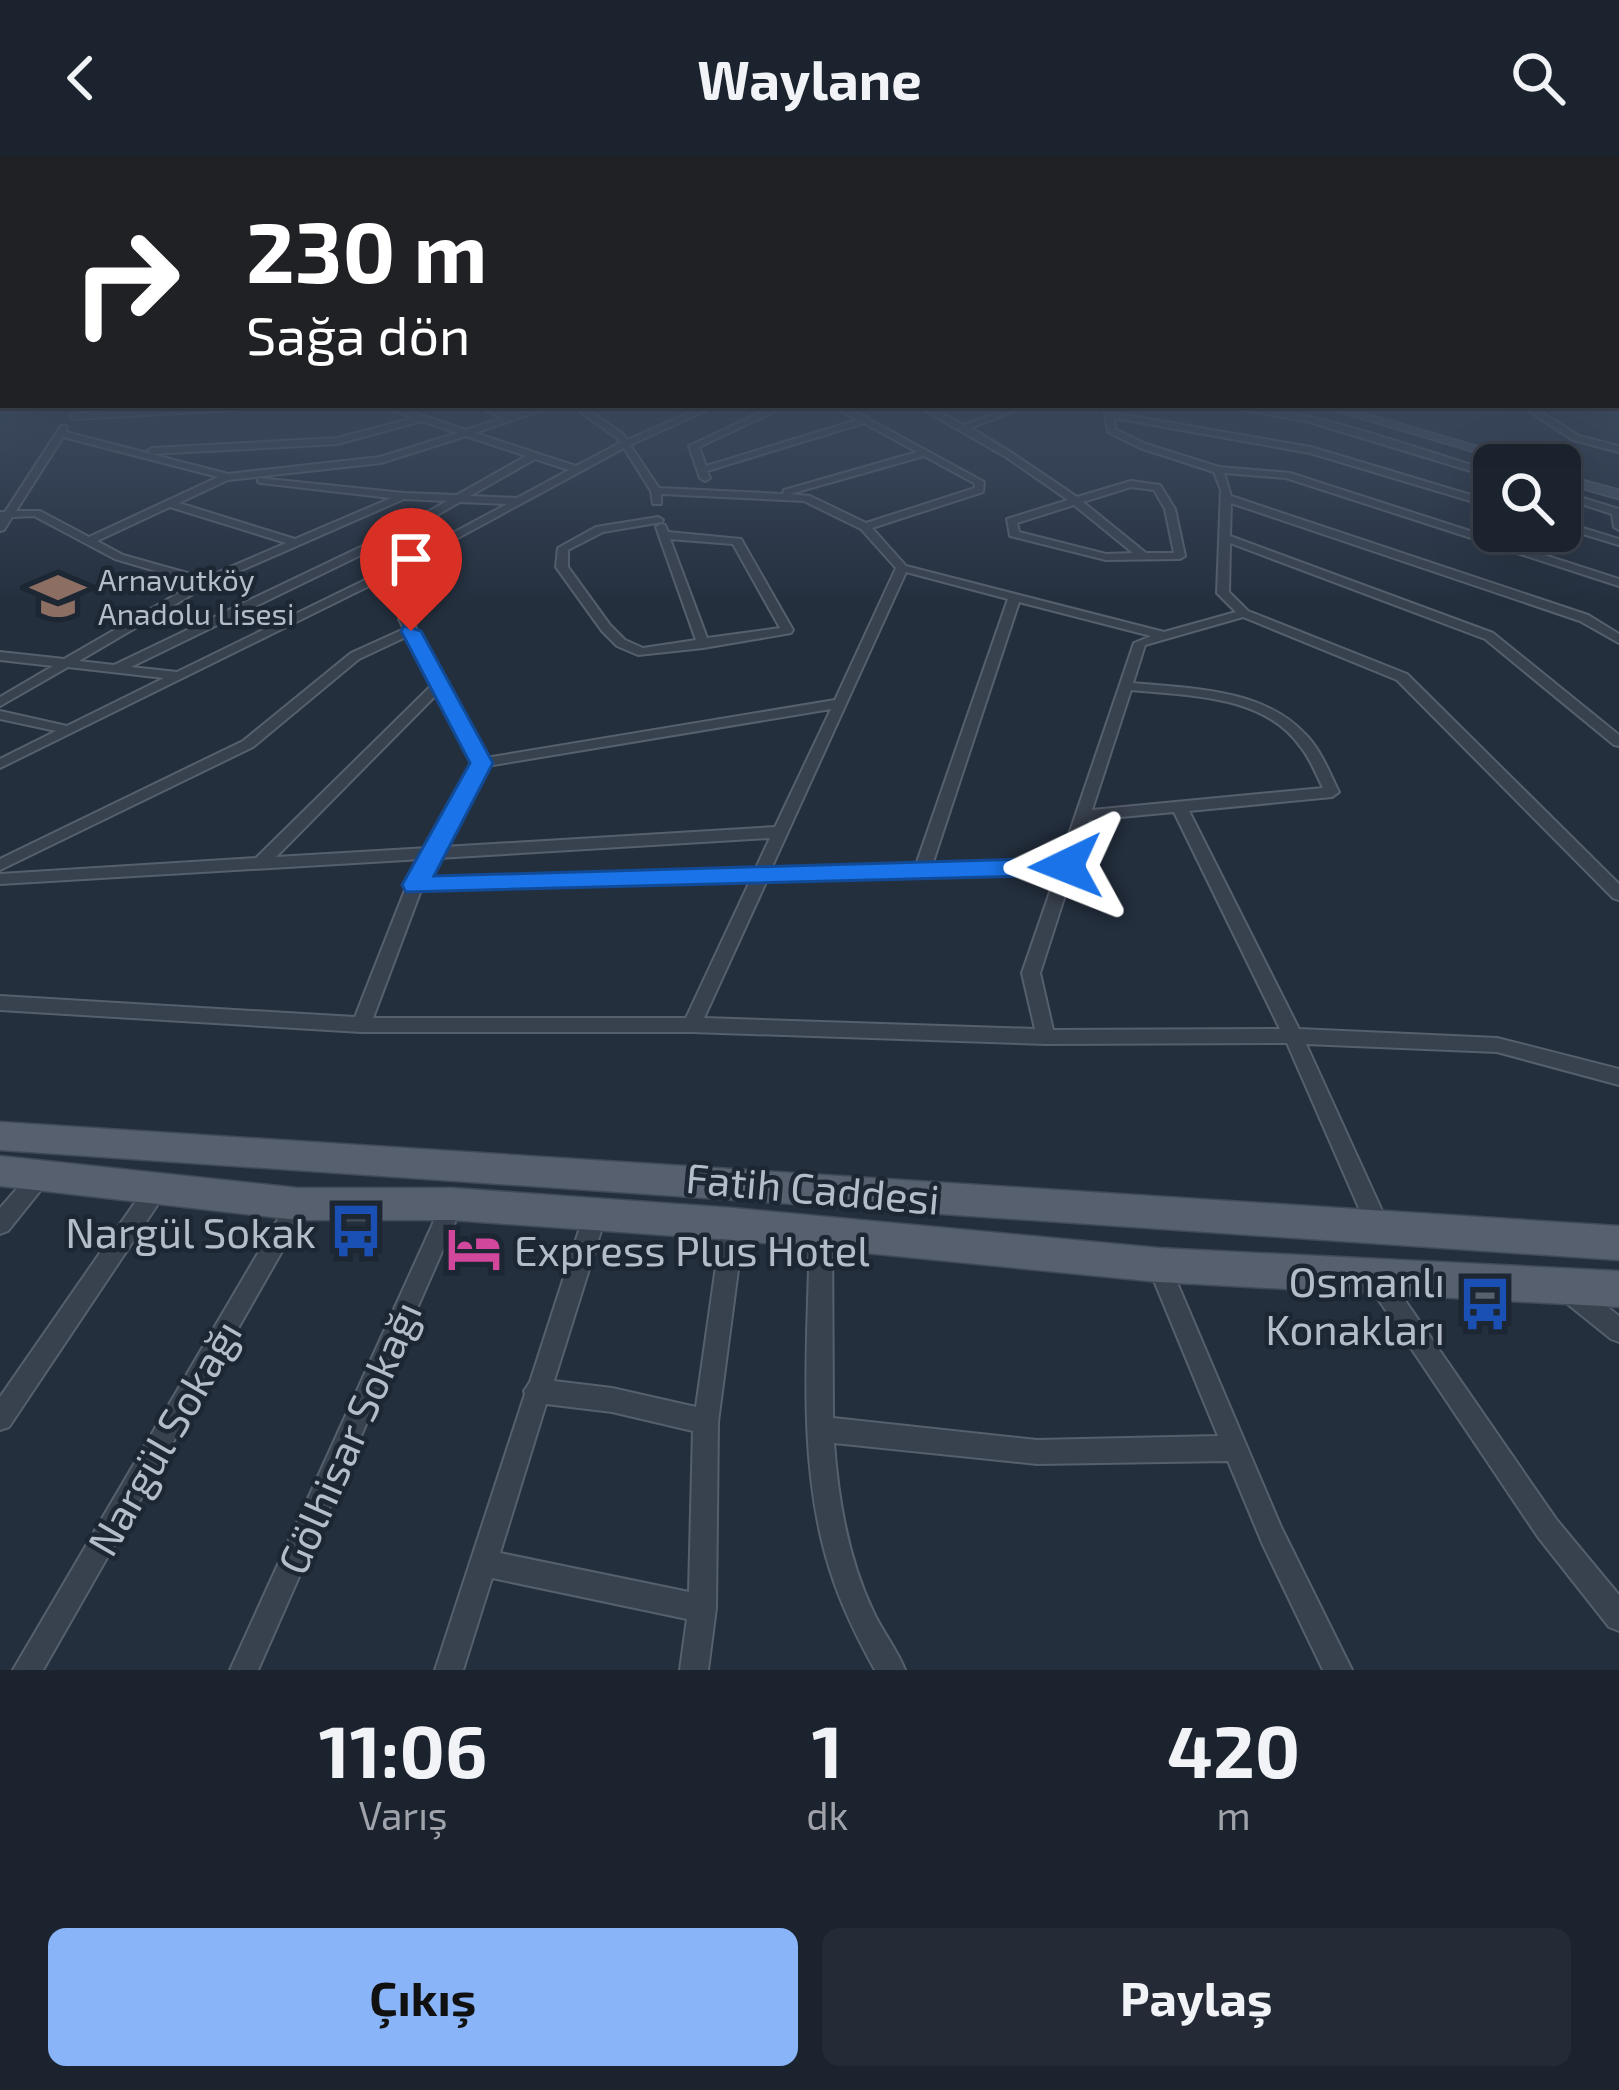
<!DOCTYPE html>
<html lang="tr">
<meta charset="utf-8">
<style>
body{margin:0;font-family:"Exo 2",sans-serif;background:#242b36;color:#f1f3f6;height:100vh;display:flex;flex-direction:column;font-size:45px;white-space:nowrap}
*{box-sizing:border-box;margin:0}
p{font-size:39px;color:#a0a4aa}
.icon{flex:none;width:66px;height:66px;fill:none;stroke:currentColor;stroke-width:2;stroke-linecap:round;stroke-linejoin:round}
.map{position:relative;height:1514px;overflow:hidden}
.side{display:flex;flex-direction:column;background:#1b232e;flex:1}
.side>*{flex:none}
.hud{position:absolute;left:0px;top:0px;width:1620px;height:252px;box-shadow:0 12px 48px #0002,0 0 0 3px #39404a;background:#202124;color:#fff;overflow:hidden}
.buttons{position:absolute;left:1473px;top:288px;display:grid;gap:24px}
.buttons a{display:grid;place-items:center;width:108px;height:108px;border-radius:18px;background:#1b232e;box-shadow:0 12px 48px #0002,0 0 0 3px #39404a;font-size:60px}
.pin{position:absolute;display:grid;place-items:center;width:102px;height:102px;color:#fff;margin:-123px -51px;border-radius:50% 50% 50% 0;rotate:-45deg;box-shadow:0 0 12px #0007}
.pin .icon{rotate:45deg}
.me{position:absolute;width:132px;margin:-66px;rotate:268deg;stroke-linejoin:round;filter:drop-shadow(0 0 9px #0008)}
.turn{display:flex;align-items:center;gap:42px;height:252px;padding:0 48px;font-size:54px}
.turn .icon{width:156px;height:156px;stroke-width:2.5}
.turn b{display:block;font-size:84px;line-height:102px}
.eta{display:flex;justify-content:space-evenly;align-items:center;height:204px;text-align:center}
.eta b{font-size:72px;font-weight:700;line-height:84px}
.primary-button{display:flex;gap:24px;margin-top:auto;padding:24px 48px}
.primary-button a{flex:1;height:138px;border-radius:18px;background:#8ab4f8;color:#111;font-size:48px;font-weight:700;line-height:138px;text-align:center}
.primary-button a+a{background:#242b36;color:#f1f3f6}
header{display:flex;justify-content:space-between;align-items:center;height:156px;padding:0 48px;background:#1b232e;font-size:54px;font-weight:700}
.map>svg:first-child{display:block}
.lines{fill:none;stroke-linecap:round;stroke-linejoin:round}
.minor-casing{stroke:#565f6c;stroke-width:4}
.secondary-casing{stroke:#565f6c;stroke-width:3}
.primary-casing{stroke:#414a57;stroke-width:3}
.minor{fill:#38414e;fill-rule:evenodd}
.secondary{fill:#465061;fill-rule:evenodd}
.primary{fill:#56606e;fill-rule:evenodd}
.route{fill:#1a73e8;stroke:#114b97;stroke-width:3}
.labels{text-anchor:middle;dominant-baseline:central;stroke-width:9;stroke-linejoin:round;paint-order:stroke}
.far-poi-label{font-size:30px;fill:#b4bcc9;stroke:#1d2633;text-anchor:start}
.near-street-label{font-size:42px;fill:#b4bcc9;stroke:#1d2633}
.near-poi-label{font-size:42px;fill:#b4bcc9;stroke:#1d2633;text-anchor:end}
</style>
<header><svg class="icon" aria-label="back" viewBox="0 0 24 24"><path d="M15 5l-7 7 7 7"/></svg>Waylane<svg class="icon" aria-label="search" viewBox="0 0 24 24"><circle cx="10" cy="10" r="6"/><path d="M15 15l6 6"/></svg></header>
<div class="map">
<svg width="1619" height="1514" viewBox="0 0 1619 1514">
<rect width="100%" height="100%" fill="#242f3e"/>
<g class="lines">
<defs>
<path id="minor" d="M0,236H3V242H0Z
M225,249H274L270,252L75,263L71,260L75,257Z
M378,249H390L466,274L503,262L473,249C488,249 501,259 515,258C530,257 542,249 557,249L475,277L576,310L620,287L617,282L571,249H581L623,278L627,284L707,249H718L630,289L659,332L783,338L784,334L917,296L864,267L707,315L710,322L705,325L700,322L689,290L777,249H788L699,291L706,310L857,264L833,249H843L984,326L983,336L872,372L906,410L1164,476L1236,456L1217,437L1221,334L1214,316L1140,292L1108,276L1104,249H1112L1113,257L1311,291L1494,346V352L1310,297L1114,262L1115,273L1146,288L1219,311L1290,317L1619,423V430L1286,322L1224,317L1231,340L1588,459L1619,478V487L1580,465L1231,347L1230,380L1493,477L1619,579V590L1614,589L1485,483L1230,387L1229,436L1248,455L1407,518L1619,728V744L1613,742L1397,524L1243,461L1145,489L1133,527C1191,533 1262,532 1305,578C1321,594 1329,616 1339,636L1332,641L1189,655L1299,873L1497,882L1619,913V929L1497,896L1306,888L1388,1068L1385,1075L1377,1078L1369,1075L1287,887L1046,888L692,876H361L0,854V840L355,861L407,729L422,703L0,728V718L256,702L433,528L408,480L359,503L253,591L0,714V703L243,585L351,497L404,473L399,463L401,460L411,463L486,602L835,544L896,412L861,373L804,345L661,338V348H653L651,335L624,292L369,430L0,612V603L56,575L0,563V555L67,570L164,522L68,511L0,550V541L53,510L0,504V496L64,503L196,427L115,403L34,360L12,361L4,374L0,375V356H5L61,270H67L66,276L228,318L380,301L457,277L422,265L337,288L152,298L147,295L152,292L337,282L413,262ZM466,280L526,300L457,339L404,337L258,322V326L261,327L391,342L295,383L179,347L228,324L381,307ZM63,281L218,321L89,381L40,355H16ZM924,300L974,327L975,332L866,367L810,340L790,338ZM535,303L569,314L517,342L470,340ZM404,343L447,345L394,375L114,509L79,505L210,428ZM460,346L507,348L361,426L177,516L131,511L402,379ZM170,351L286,387L205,422L123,399L97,385ZM906,416L1008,443L916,709L771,713ZM1019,446L1151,480L1134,487L1060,705L932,709ZM1131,534C1187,540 1263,538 1300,590C1310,602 1316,618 1323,632L1092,654ZM438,537L475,607L428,692L276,701ZM831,553L775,671L444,691L487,610ZM1174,656L1280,873L1053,874L1040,817L1089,664ZM770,682L755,714L426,723L438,702ZM1057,716L1022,817L1035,873L704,862L767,724ZM750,725L686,862H373L421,734Z
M915,249H926L964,269L1018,249H1030L971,272L1012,297L1077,341L1131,325L1160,329L1175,353L1185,400L1180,403L1106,404L1010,380L1007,363L1068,344L1006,301ZM1131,331L1154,334L1165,353L1174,397H1146L1083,346ZM1074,349L1133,397L1106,398L1019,376L1017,367Z
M1215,249C1305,249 1407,290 1494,316V322L1306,265Z
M1520,249H1530L1579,280L1619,290V296L1573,284Z
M1560,335L1619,353V374L1614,371L1612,358L1560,341Z
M658,361L663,364L662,366L603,376L568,394V411L610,469L625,484L643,492L696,484L656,371L661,368L665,369L668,376L741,383L793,474L791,477L703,492L638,499L617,490L602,475L556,411L558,392L596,371ZM670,383L733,388L780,472L707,482Z
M1560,365L1619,383V389L1560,371Z
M41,1010L48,1013L51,1019L48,1025L8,1075L0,1078V1052L34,1013Z
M157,1023L164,1025L167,1032L164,1039L9,1271L0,1274V1241L150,1025Z
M298,1038L305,1041L309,1048L305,1055L43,1514H13L291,1041Z
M452,1038L459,1041L463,1048L258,1514H230L445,1041Z
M595,1049L603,1052L606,1059L554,1225L612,1232L696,1251L722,1068L725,1061L733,1058L741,1061L744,1068L718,1266L716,1452L708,1514H680L687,1463L492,1422L463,1514H435L525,1238L524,1235L530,1226L584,1059L587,1052ZM546,1248L612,1256L693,1275L689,1436L500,1397Z
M821,1066L829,1069L832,1076L833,1262L1037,1284L1218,1280L1148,1110L1151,1103L1159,1100L1167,1103L1281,1371L1352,1514H1323L1263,1389L1228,1305L1037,1308L834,1287C838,1343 848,1403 873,1455C882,1475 897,1493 905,1514H875C857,1482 841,1449 830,1414C796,1307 808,1187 810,1076L813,1069Z
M1376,1110L1384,1114L1556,1363L1619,1439V1475L1609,1471L1538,1381L1368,1128L1365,1121L1368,1114Z
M1573,1127L1581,1130L1619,1160V1186L1611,1183L1565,1146L1562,1138L1565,1130Z"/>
<path id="secondary" d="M1316,249H1336L1541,309H1519Z
M1560,318L1619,334V343L1560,326Z"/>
<path id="primary" d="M0,966L1619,1070V1104L0,994Z
M0,1000L298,1032H452L733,1052L1159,1092L1619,1115V1151L1159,1126L733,1084L452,1064H298L0,1030Z"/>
</defs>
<use href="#minor" class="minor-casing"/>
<use href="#secondary" class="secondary-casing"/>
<use href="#primary" class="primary-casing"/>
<use href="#minor" class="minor"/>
<use href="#secondary" class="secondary"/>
<use href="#primary" class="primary"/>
</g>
<linearGradient id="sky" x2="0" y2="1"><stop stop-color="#141a22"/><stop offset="0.53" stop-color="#3f4d63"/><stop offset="1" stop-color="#3f4d63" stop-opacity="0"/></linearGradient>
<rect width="1619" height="448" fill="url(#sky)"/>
<path class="route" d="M404,470L421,475L493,607L434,720L1066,702L1080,710L1066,719L406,736L402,729L470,607L401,475Z"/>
<defs>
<symbol id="school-bare" viewBox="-9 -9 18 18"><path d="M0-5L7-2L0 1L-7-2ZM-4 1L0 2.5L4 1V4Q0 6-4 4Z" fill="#8d6e63" stroke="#1d2633" stroke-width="2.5" paint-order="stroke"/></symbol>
<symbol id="bus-bare" viewBox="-9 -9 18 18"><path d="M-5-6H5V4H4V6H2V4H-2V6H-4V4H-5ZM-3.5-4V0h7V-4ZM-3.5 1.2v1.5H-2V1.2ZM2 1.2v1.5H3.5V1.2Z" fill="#1a4fb4" stroke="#1d2633" stroke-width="2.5" paint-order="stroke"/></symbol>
<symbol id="hotel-bare" viewBox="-9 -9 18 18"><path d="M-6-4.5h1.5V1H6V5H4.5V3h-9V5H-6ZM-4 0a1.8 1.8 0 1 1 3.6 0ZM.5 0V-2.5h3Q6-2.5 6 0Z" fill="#d1479c" stroke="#1d2633" stroke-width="2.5" paint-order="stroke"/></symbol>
</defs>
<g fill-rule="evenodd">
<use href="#school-bare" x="20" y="402" width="76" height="76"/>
<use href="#bus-bare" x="318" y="1037" width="76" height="76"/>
<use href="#hotel-bare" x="436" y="1055" width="76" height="76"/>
<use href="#bus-bare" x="1447" y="1110" width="76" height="76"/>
</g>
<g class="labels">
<g class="far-poi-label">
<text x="98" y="423">Arnavutköy<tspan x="98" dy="34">Anadolu Lisesi</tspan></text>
</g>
<g class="near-street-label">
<text transform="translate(813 1031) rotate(5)">Fatih Caddesi</text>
<text transform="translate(163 1281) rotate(-60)">Nargül Sokağı</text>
<text transform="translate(348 1281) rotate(-66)">Gölhisar Sokağı</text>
</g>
<g class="near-poi-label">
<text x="316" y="1075">Nargül Sokak</text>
<text x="514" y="1093" text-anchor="start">Express Plus Hotel</text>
<text x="1445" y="1124">Osmanlı<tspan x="1445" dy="48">Konakları</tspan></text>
</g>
</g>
</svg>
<div class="buttons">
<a><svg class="icon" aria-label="search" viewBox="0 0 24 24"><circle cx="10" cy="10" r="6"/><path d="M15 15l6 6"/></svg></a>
</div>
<div class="pin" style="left:411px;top:475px;background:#d93025"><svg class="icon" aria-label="arrive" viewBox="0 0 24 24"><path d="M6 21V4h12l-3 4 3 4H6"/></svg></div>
<svg class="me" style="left:1066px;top:710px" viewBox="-20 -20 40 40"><path d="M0-17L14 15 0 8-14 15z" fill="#1a73e8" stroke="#fff" stroke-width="4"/></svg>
<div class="hud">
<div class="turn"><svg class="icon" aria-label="right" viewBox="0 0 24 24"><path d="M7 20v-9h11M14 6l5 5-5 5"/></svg><div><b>230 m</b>Sağa dön</div></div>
</div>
</div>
<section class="side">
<div class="eta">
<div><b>11:06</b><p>Varış</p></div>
<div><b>1</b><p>dk</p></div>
<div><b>420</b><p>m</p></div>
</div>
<div class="primary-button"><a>Çıkış</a><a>Paylaş</a></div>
</section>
